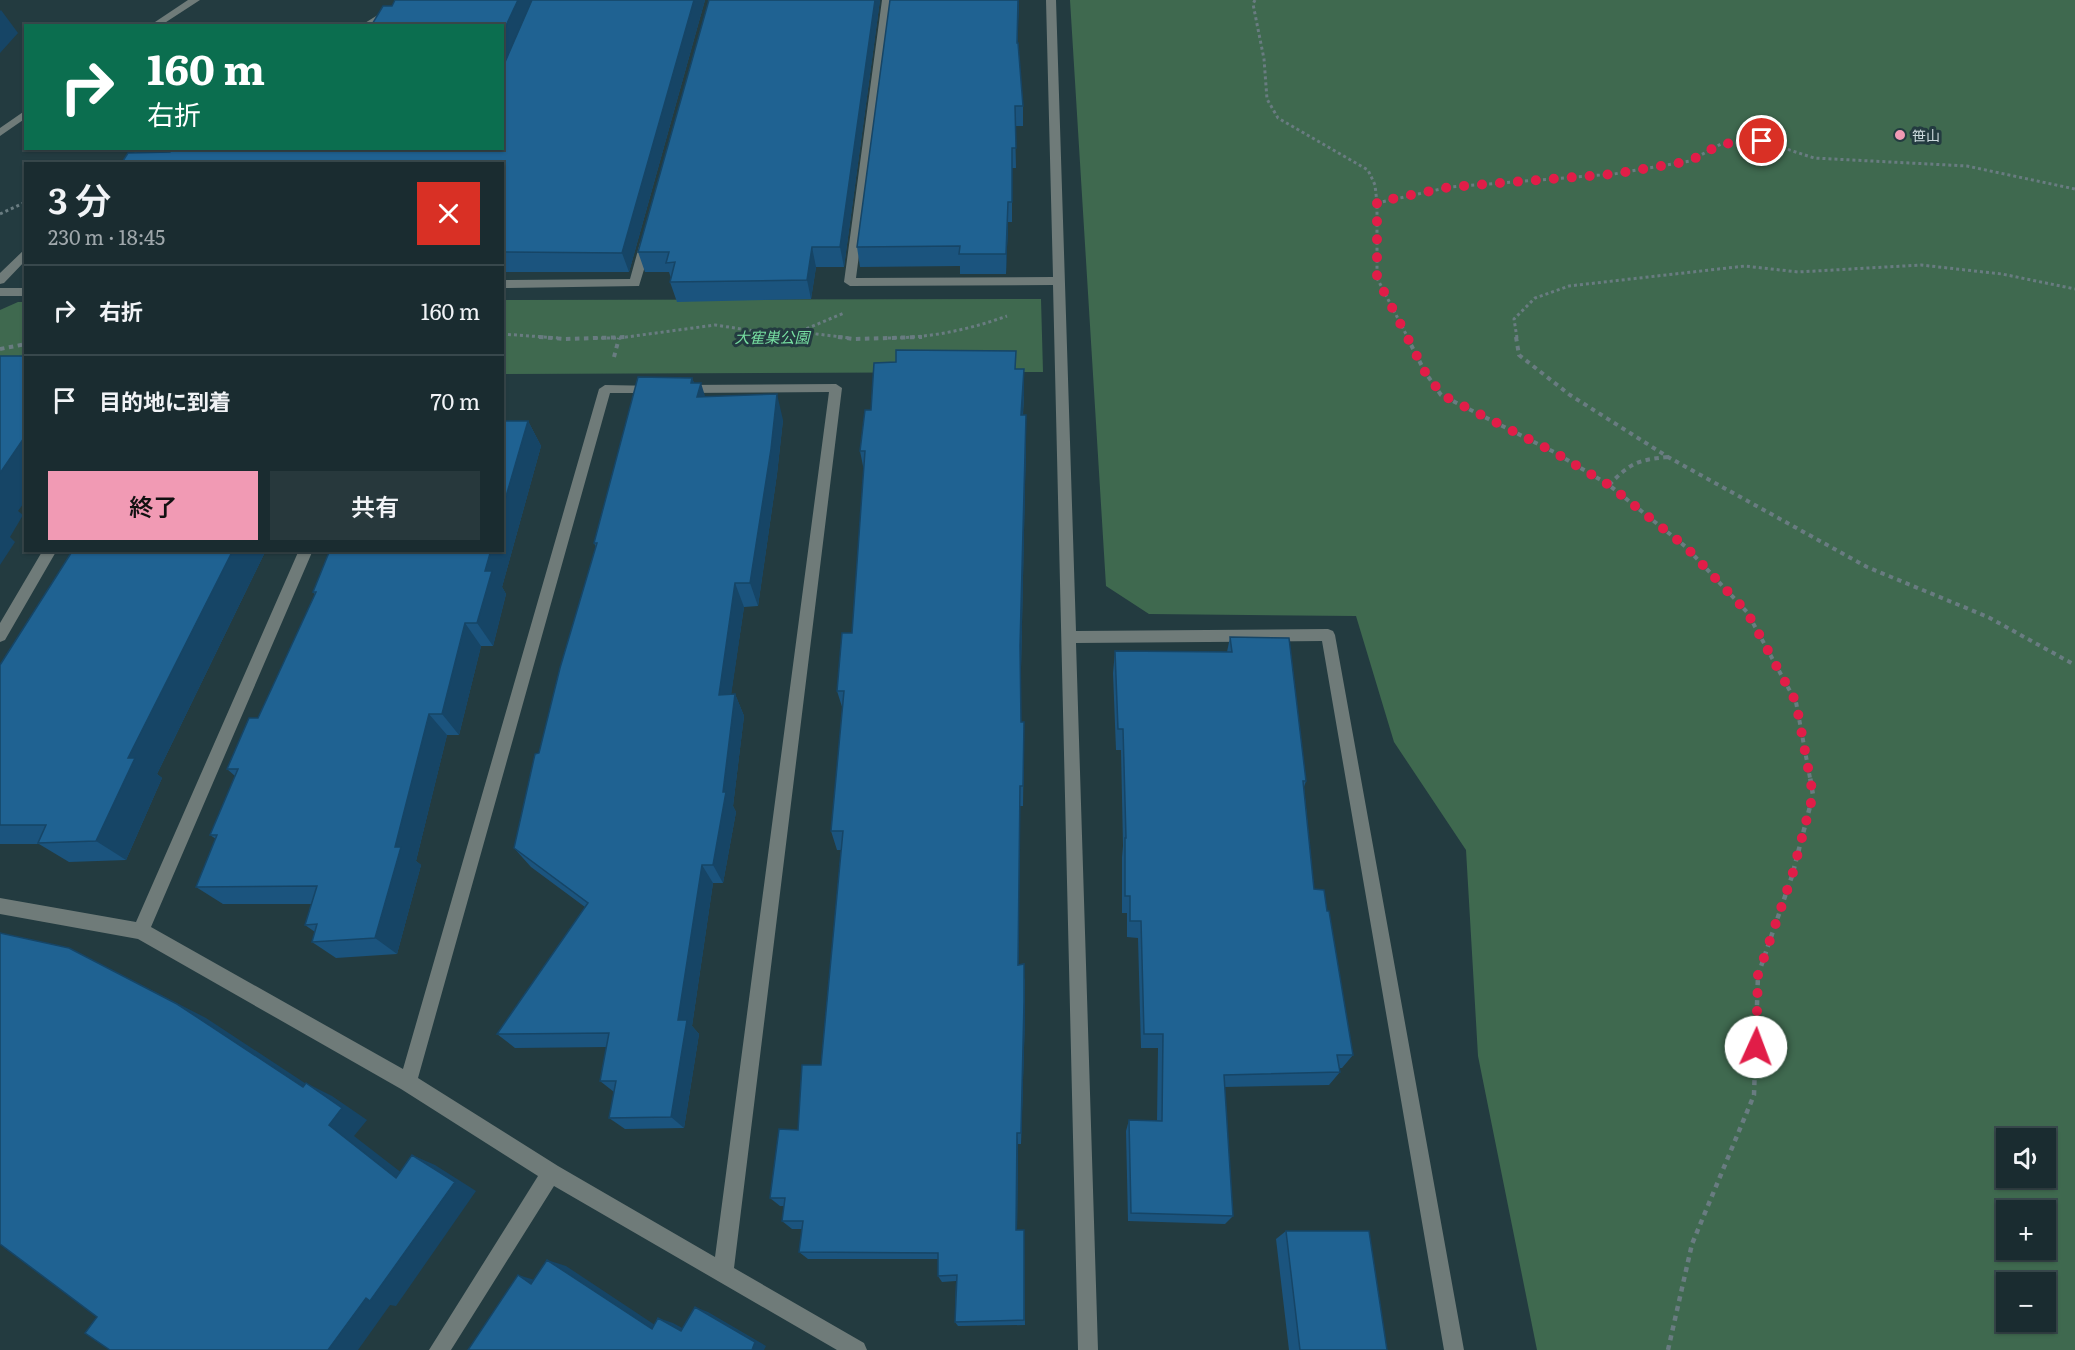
<!DOCTYPE html>
<html lang="ja">
<meta charset="utf-8">
<style>
body{margin:0;font-family:Literata,"Noto Sans JP",serif;background:#27383c;color:#f1f3f6;height:100vh;display:flex;flex-direction:column;font-size:22px;white-space:nowrap}
*{box-sizing:border-box;margin:0}
p{font-size:20px;color:#9fa7ab}
.icon{flex:none;width:33px;height:33px;fill:none;stroke:currentColor;stroke-width:2;stroke-linecap:round;stroke-linejoin:round}
.map{position:relative;flex:1;overflow:hidden}
.sheet{position:absolute;left:24px;top:162px;width:480px;height:390px;display:flex;flex-direction:column;background:#1a2c30;border-radius:0px;box-shadow:0 2px 4px #0004,0 0 0 2px #38484c}
.sheet>*{flex:none}
.guide{position:absolute;left:24px;top:24px;width:480px;height:126px;border-radius:0px;box-shadow:0 2px 4px #0004,0 0 0 2px #38484c;background:#0b6e4f;color:#fff;overflow:hidden}
.buttons{position:absolute;left:1996px;top:1128px;display:grid;gap:12px}
.buttons a{display:grid;place-items:center;width:60px;height:60px;border-radius:0px;background:#1a2c30;box-shadow:0 2px 4px #0004,0 0 0 2px #38484c;font-size:30px}
.pin{position:absolute;display:grid;place-items:center;width:51px;height:51px;color:#fff;margin:-26px;border:3px solid #fff;border-radius:50%;box-shadow:0 2px 6px #0007}
.me{position:absolute;width:66px;margin:-33px;rotate:2deg;stroke-linejoin:round;filter:drop-shadow(0 0 4px #0008)}
.turn{display:flex;align-items:center;gap:21px;height:126px;padding:0 24px;font-size:27px}
.turn .icon{width:78px;height:78px;stroke-width:2.5}
.turn b{display:block;font-size:42px;line-height:51px}
.round{display:grid;place-items:center;flex:none;width:63px;height:63px;border-radius:0px;background:#27383c}
.head{display:flex;align-items:center;justify-content:space-between;height:102px;padding:0 24px}
h1{font-size:36px;font-weight:600;line-height:45px}
.cta{display:flex;gap:12px;margin-top:auto;padding:12px 24px}
.cta a{flex:1;height:69px;border-radius:0px;background:#f19ab4;color:#111;font-size:24px;font-weight:600;line-height:69px;text-align:center}
.cta a+a{background:#27383c;color:#f1f3f6}
ul{padding:0;list-style:none}
li{display:flex;align-items:center;gap:18px;height:90px;padding:0 24px;border-top:2px solid #38484c}
li div{flex:1}
li b{display:block;font-size:22px}
li em{font-style:normal}
.map>svg:first-child{display:block}
.green{fill:#3f694f;fill-rule:evenodd}
.lines{fill:none;stroke-linecap:round;stroke-linejoin:round}
.path-far2{stroke:#697c81;stroke-width:3;stroke-dasharray:3 3;stroke-linecap:butt}
.path-far1{stroke:#697c81;stroke-width:4;stroke-dasharray:4.5 4.5;stroke-linecap:butt}
.path{stroke:#697c81;stroke-width:4.5;stroke-dasharray:5 5;stroke-linecap:butt}
.minor{fill:#6f7b79;fill-rule:evenodd}
.wall{fill:#1b547e}
.shaded-wall{fill:#164566}
.building{fill:#1f6292;stroke:#164566;stroke-width:1.5}
.route{stroke:#e11d48;stroke-width:10;stroke-dasharray:0 18}
.poi-dot{fill:#f19ab4;stroke:#233b40;stroke-width:2}
.labels{text-anchor:middle;dominant-baseline:central;stroke-width:6;stroke-linejoin:round;paint-order:stroke}
.far-poi-label{font-size:14px;fill:#cddade;stroke:#233b40;text-anchor:start}
.park-label{font-size:15px;font-style:italic;fill:#76dea1;stroke:#233b40}
</style>
<div class="map">
<svg width="2075" height="1350" viewBox="0 0 2075 1350">
<rect width="100%" height="100%" fill="#233b40"/>
<path class="green" d="M1070,0H2075V1350H1537L1478,1056L1466,850L1394,742L1356,616L1149,614L1106,586ZM2046,1138V1178H2007V1138ZM2007,1210H2046V1250H2007ZM2007,1282H2046V1322H2007Z
M1041,299L1043,372L503,374L502,300Z
M18,302H25V376H0V310Z"/>
<g class="lines">
<path class="path-far2" d="M1255,0L1253,4L1264,59L1267,99L1278,118L1368,170L1375,185L1377,203V278L1408,338
M1377,203L1450,187L1614,174L1690,161L1721,144L1762,141L1814,158L1967,166L2075,189
M0,214L26,202
M801,331L844,313
M502,334L558,338
M595,338H619L715,325L755,331L800,332L850,338
M888,338C929,338 968,330 1007,316
M1517,338L1514,319L1535,298L1569,286L1745,266L1798,272L1921,265L2002,274L2075,289"/>
<path class="path-far1" d="M539,337L565,339L627,337
M838,337L854,339L922,337
M1407,337L1425,372L1441,395L1554,452L1609,485L1686,547L1747,612L1796,702L1810,778
M1516,337L1519,355L1570,395L1668,457L1867,567L1988,617L2075,665
M0,349L26,344
M614,357L619,338
M1609,485C1630,463 1637,460 1668,457"/>
<path class="path" d="M1668,1350L1692,1244L1754,1095L1758,975L1792,876L1813,795L1810,777"/>
<path class="minor" d="M188,0H200L160,26H149Z
M402,0H414L372,26H360Z
M882,0H892L856,278L1053,277L1046,0H1056L1076,631L1328,629L1333,631L1335,635L1464,1350H1444L1322,641L1076,643L1098,1350H1078L1053,285L850,286L844,282Z
M26,110V118L0,136V128Z
M140,148H152L133,164H121Z
M646,239L652,243L639,286L502,288V280L630,279L640,243Z
M26,248V260L4,283L0,284V273Z
M0,288H26V296H0Z
M836,384L842,388L734,1268L864,1343L867,1350H837L554,1186L451,1350H429L538,1176L401,1089L138,939L0,914V898L136,922L299,550H313L151,927L403,1069L599,389L605,385L659,386L661,389L659,392L655,393H610L418,1078L558,1166L715,1257L829,392L682,393L676,389L682,385Z
M43,550H57L5,640L0,642V623Z"/>
</g>
<path class="wall" d="M395,0H705L629,272H502V148L392,6Z
M880,0L844,267H816L811,299L677,302L670,282L671,278L669,272H645L638,252Z
M890,0H1019L1017,43L1023,106V126H1015L1016,168H1012V222H1008L1006,274H960V266L860,267L857,247Z
M1016,369L1024,395L1023,415L1026,440L1021,669V722L1024,743L1023,806H1020L1018,965L1025,980V1016L1021,1144H1018L1017,1230L1024,1237L1025,1325L958,1326L955,1322L956,1281L942,1282L938,1276V1259H808L799,1252L802,1229H792L782,1221L784,1206H780L770,1198L798,1130L821,1065L841,850H837L831,831L843,710L837,691L852,633L864,471L860,451L871,410Z
M692,378L694,383L705,397L783,420L777,474L758,606L744,607L731,694H735L744,716L733,806L736,812L723,883H713L692,1026L699,1034L684,1128L625,1129L609,1118L614,1092L600,1081L607,1047L515,1048L497,1034L585,907L531,867L514,848L596,547L594,543Z
M528,421L541,446L502,587L506,594L493,646H481L459,735H447L416,861L421,865L397,954L336,958L312,942L315,932L305,925L312,904H223L196,887L216,839L210,835L235,776L227,769L258,718L315,595L313,592Z
M73,550H266L157,774L162,778L126,860L69,862L39,844H0V665Z
M1230,637L1306,781L1304,787L1314,889L1327,911L1353,1055L1342,1068H1339L1340,1072L1329,1085L1224,1087L1233,1216L1225,1224L1128,1221L1126,1131L1129,1120L1157,1121L1158,1048H1141L1138,938L1127,937V913H1122V857L1123,846L1121,750H1116L1113,673L1115,651L1227,652Z
M1286,1231L1387,1350H1289L1276,1239Z"/>
<path class="shaded-wall" d="M518,0H534L502,71V34Z
M694,0H705L629,272L622,253Z
M875,0H880L844,267L840,247Z
M1018,0H1019L1017,63V43Z
M1,10L18,33L0,53V11Z
M1008,202V222L1006,274V254Z
M812,247L816,267L811,299L807,280Z
M1024,369V395L1021,440V415Z
M692,378L698,395L701,383L709,409L706,422L691,383Z
M777,394L783,420L777,474L758,606L750,583Z
M1026,415V440L1021,669L1020,646Z
M528,421L541,446L502,587L506,594L493,646L477,623L485,571L491,550H502V510Z
M26,435V500L18,511L23,515L10,537L15,542L0,565V473Z
M233,550H266L157,774L162,778L126,860L96,841L128,758Z
M735,583L744,607L728,716L719,695Z
M465,623L481,646L459,735L442,714Z
M735,694L744,716L733,806L736,812L723,883L713,865Z
M429,714L447,735L416,861L421,865L397,954L375,938L395,847Z
M1020,786V806L1018,980V965Z
M702,865L713,883L692,1026L699,1034L684,1128L671,1117L678,1020Z
M69,948L206,1018L329,1099L303,1087Z
M1024,964L1025,1016L1021,1144V1133Z
M306,1083L332,1096L367,1120L354,1136L420,1187L396,1178L329,1125Z
M1017,1133L1018,1144L1017,1237L1016,1230Z
M412,1155L435,1165L476,1191L396,1306L390,1305L358,1350H328Z
M547,1260L566,1266L667,1333L652,1329Z
M518,1275L538,1281L531,1284Z
M695,1307L708,1312L766,1346L764,1350H752Z
M658,1318L673,1323L695,1335L681,1331Z"/>
<path class="building" d="M395,0H518L502,34V26H371L383,6H392Z
M532,0H694L622,253L502,252V164H121L128,153L170,152L173,148H502V69Z
M709,0H875L840,247H812L807,280L670,282L675,262L666,263L669,252H638Z
M890,0H1018L1017,43H1018L1023,106H1015L1016,148H1012V202H1008L1006,254H959L960,246L857,247Z
M896,350L1016,351L1015,369H1024L1021,415H1026L1020,646L1021,722H1024L1023,786H1020L1018,965L1024,964V1002L1021,1133H1017L1016,1230H1024V1320L955,1322L957,1275L938,1276V1253L799,1252L803,1221H782L785,1198H770L779,1129L798,1130L802,1065H821L843,831H831L844,691H837L842,633H852L865,451H860L865,410H871L874,363L896,362Z
M0,356H26V435L0,473Z
M638,377L692,378L691,383H701L697,397L777,394L771,449L750,583H735L719,695L735,694L723,792H726L713,865H702L678,1020H687L671,1117L609,1118L616,1081H600L609,1033L497,1034L588,903L514,848L535,754L539,753L560,668L597,543H594Z
M502,421H528L502,510Z
M73,550H233L128,758H135L96,841L38,843L46,825H0V665Z
M330,550H491L485,571H492L477,623H465L442,714H429L395,847H401L375,938L312,942L317,924L305,925L317,886L196,887L217,835H210L238,769H227L249,718H258L316,592H313Z
M1230,637L1289,638L1306,781H1303L1314,889L1324,890L1327,911H1329L1353,1055H1337L1340,1072L1224,1075L1233,1216L1131,1213L1129,1120L1162,1121L1163,1034H1144L1141,921H1130V896H1125V838H1126L1123,729H1118L1115,651L1232,652Z
M0,933L69,948L177,1004L303,1087L306,1083L342,1108L329,1125L396,1178L412,1155L455,1182L370,1301L366,1298L328,1350H110L85,1333L97,1317L0,1244Z
M1286,1231H1369L1387,1350H1300Z
M547,1260L652,1329L658,1318L681,1331L695,1307L755,1342L752,1350H468L518,1275L531,1284Z"/>
<g class="lines">
<path class="route" d="M1756,1047L1758,975L1792,876L1813,795L1796,702L1747,612L1686,547L1609,485L1554,452L1442,395L1425,372L1377,278V202L1450,187L1614,174L1690,161L1721,144L1762,141"/>
</g>
<circle class="poi-dot" cx="1900" cy="135" r="6"/>
<g class="labels">
<g class="far-poi-label">
<text x="1912" y="135">笹山</text>
</g>
<g class="park-label">
<text x="772" y="336">大寉巣公園</text>
</g>
</g>
</svg>
<div class="buttons">
<a><svg class="icon" aria-label="sound" viewBox="0 0 24 24"><path d="M4 9h4l5-4v14l-5-4H4zM17 9q2 3 0 6"/></svg></a>
<a>+</a>
<a>−</a>
</div>
<div class="pin" style="left:1762px;top:141px;background:#d93025"><svg class="icon" aria-label="arrive" viewBox="0 0 24 24"><path d="M6 21V4h12l-3 4 3 4H6"/></svg></div>
<svg class="me" style="left:1756px;top:1047px" viewBox="-20 -20 40 40"><circle r="19" fill="#fff"/><path d="M0-13L10 11 0 6-10 11z" fill="#e11d48"/></svg>
<div class="guide">
<div class="turn"><svg class="icon" aria-label="right" viewBox="0 0 24 24"><path d="M7 20v-9h11M14 6l5 5-5 5"/></svg><div><b>160 m</b>右折</div></div>
</div>
<section class="sheet">
<div class="head"><div><h1>3 分</h1><p>230 m · 18:45</p></div><a class="round" style="background:#d93025;color:#fff"><svg class="icon" aria-label="close" viewBox="0 0 24 24"><path d="M6 6l12 12M18 6L6 18"/></svg></a></div>
<ul>
<li><svg class="icon" aria-label="right" viewBox="0 0 24 24"><path d="M7 20v-9h11M14 6l5 5-5 5"/></svg><div><b>右折</b></div><em>160 m</em></li>
<li><svg class="icon" aria-label="arrive" viewBox="0 0 24 24"><path d="M6 21V4h12l-3 4 3 4H6"/></svg><div><b>目的地に到着</b></div><em>70 m</em></li>
</ul>
<div class="cta"><a>終了</a><a>共有</a></div>
</section>
</div>
